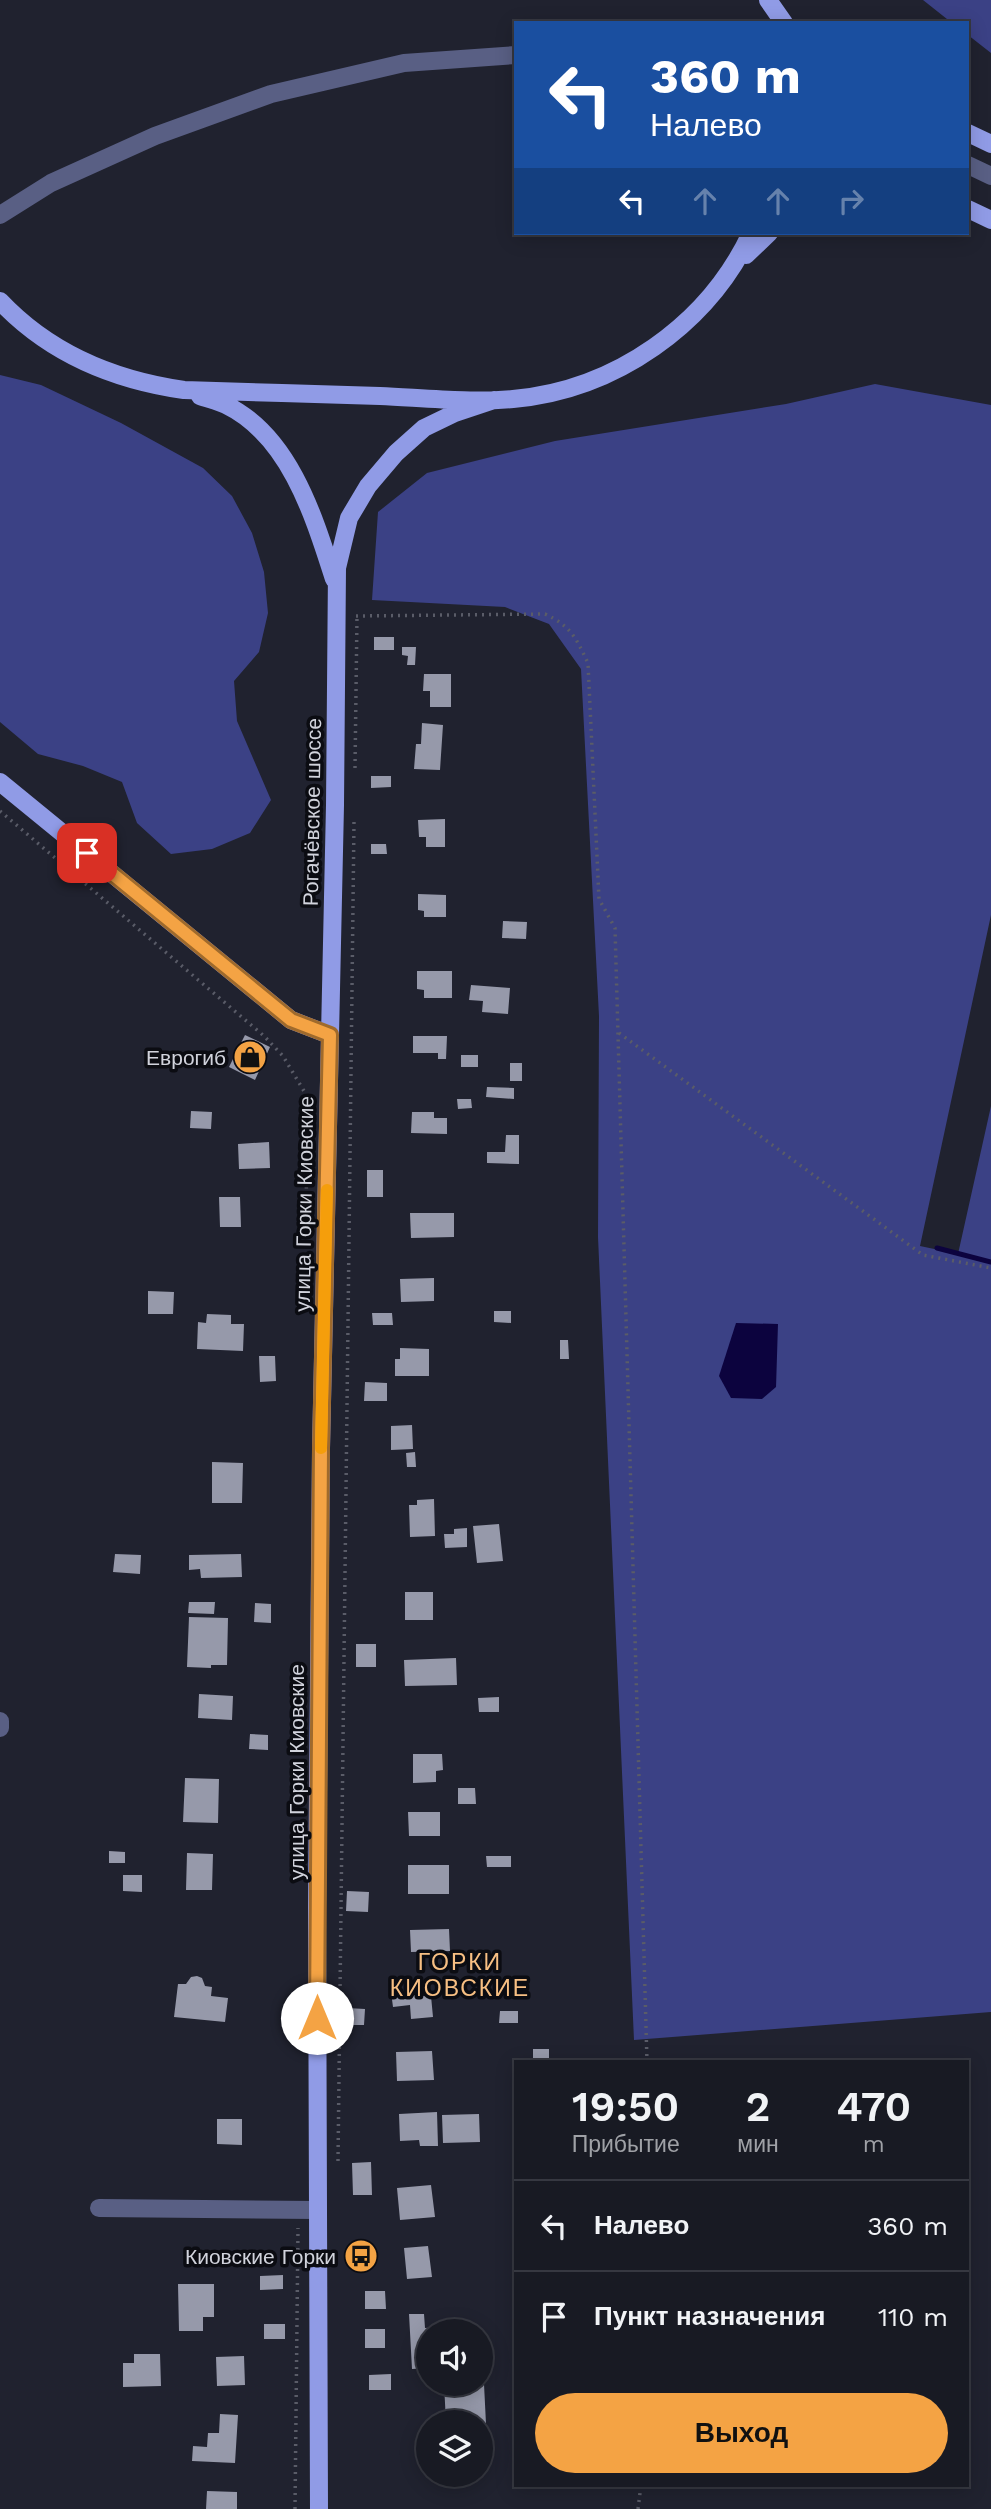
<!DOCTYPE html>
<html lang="ru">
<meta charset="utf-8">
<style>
body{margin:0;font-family:"Work Sans",sans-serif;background:#21232b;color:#f1f3f6;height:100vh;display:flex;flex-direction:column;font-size:26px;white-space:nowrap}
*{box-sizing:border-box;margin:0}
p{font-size:23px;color:#9fa1a6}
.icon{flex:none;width:38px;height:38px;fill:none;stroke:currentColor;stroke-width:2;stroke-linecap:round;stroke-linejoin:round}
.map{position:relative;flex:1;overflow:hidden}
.sheet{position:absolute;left:514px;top:2060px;width:455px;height:427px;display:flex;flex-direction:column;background:#181a23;border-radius:0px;box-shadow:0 4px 18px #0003,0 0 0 2px #363841}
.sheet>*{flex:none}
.guide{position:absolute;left:514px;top:21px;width:455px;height:214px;border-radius:0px;box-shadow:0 4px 18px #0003,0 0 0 2px #363841;background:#1a4fa0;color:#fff;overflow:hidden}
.controls{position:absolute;left:416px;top:2319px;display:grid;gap:14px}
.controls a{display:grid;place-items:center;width:77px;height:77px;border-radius:50%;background:#181a23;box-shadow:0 4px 18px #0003,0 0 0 2px #363841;font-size:35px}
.pin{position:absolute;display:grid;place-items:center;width:60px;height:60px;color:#fff;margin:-30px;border-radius:14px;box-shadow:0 4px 10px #0006}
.me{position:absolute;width:77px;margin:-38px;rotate:0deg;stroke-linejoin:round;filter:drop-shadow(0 0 5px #0008)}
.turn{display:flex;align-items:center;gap:24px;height:147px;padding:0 21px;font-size:32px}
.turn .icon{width:91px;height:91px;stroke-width:2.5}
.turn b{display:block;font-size:49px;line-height:60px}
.lanes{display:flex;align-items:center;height:66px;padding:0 21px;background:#0003;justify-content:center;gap:35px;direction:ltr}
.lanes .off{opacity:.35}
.eta{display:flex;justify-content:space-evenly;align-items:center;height:119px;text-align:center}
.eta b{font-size:42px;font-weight:600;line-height:49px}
.cta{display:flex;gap:14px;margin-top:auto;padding:14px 21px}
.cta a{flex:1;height:80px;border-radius:42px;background:#f4a344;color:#111;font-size:28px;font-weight:600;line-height:80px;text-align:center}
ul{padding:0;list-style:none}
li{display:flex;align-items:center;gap:21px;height:91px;padding:0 21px;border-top:2px solid #363841}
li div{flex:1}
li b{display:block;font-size:26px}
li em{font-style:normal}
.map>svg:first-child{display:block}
.green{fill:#3b4185}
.water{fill:#0c033e}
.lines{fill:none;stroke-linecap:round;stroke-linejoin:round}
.stream{stroke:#0c033e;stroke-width:5}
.building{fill:#9699aa}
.path{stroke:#5a5c68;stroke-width:3.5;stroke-dasharray:2 5;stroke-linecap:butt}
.minor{stroke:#595f84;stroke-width:18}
.major{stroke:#909be6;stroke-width:18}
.route-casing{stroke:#9f6a2c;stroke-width:18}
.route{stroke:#f4a344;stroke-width:12}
.slow{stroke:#f59e0b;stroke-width:12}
.labels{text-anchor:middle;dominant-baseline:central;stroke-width:7;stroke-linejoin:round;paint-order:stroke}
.street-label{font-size:21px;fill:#d1d3dc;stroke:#0b0c12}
.poi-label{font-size:21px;fill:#d1d3dc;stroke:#0b0c12;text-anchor:end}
.neighbourhood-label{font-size:23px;letter-spacing:2px;fill:#f7bf83;stroke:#0b0c12}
</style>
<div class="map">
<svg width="991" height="2509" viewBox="0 0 991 2509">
<rect width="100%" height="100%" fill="#20222f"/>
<path class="green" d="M923,0H991V53L968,35V23H952Z
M0,375L41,385L121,423L203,468L232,496L252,533L264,572L268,613L259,652L234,681L237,721L271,800L250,833L212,849L171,854L137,823L122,782L83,766L38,754L0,722Z
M875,384L991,405V915L920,1246L958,1254L991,1106V2012L634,2040L598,1237L599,1016L581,669L549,624L505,607L372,600L378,512L427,473L555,441L786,404Z"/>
<path class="water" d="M736,1323L778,1324L776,1387L762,1399L731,1398L719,1376Z"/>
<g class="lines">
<path class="stream" d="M937,1248L991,1262"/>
</g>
<path class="building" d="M374,637H394V650H374Z
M402,647H416L415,665H407L408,656L402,655Z
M424,674H451V707H430V691H423Z
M422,723L443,725L440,770L414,769L416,744H421Z
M371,776H391V787L371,788Z
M445,819V847H426V837H419L418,820Z
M371,844H386L387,854H371Z
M418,894L446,895V917H424V911L418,910Z
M503,921L527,922L526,939L502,938Z
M417,971H452V998H424V990L417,989Z
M471,985L510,988L508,1014L482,1012L483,1001L469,1000Z
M245,1035L270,1047L255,1080L229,1067Z
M413,1036H447L446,1059H438V1053H413Z
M461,1055H478V1067H461Z
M510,1063H522V1081H510Z
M487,1087L514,1088V1099L486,1097Z
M457,1099H471L472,1108L458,1109Z
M191,1111L212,1112L211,1129L190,1128Z
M412,1112H434V1118H447V1134L411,1133Z
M506,1135H519V1164L487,1163V1152H505Z
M269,1142L270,1168L239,1169L238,1144Z
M367,1170H383V1197H367Z
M219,1197H240L241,1227H220Z
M410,1213H454V1237L411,1238Z
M434,1278V1301L401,1302L400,1279Z
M148,1291L174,1292L173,1314H148Z
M494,1311H511V1323L494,1322Z
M372,1313H392L393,1325H373Z
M207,1314L231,1315V1324H244L243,1351L197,1349L198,1322L206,1323Z
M560,1340H568L569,1359H560Z
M400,1348L429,1349V1376H395V1359H400Z
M259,1356H275L276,1381L260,1382Z
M365,1382L387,1383V1401H364Z
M412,1425L413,1449L391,1450V1426Z
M415,1452L416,1467H407L406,1453Z
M212,1462L243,1463L242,1503H212Z
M434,1499L435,1536L410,1537L409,1505H417V1500Z
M499,1524L503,1561L477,1563L473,1526Z
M467,1528V1547L445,1548L444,1534H454V1529Z
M115,1554L141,1555L140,1574L113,1572Z
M241,1554L242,1577L201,1578L200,1569L189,1570V1555Z
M405,1592H433V1620H405Z
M189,1602H215L214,1614L188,1613Z
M255,1603L271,1604V1623L254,1622Z
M189,1617L228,1618L227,1665H211V1668L187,1667Z
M356,1644H376V1667H356Z
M456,1658L457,1685L405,1686L404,1660Z
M199,1694L233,1696L232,1720L198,1718Z
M499,1697V1712H479L478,1698Z
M250,1734L268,1735V1750L249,1749Z
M413,1754H442L443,1770L436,1771V1782L413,1783Z
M185,1778L219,1779L218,1823L183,1822Z
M458,1788H475L476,1804H458Z
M408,1812H440V1836H409Z
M109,1851L125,1852V1863H109Z
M187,1853L213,1854L212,1890H186Z
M486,1856H511V1867H487Z
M408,1865H449V1894H408Z
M123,1875H142V1892L123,1891Z
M347,1891L369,1892L368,1912L346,1911Z
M449,1929L450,1951L411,1952L410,1930Z
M197,1976L202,1978L205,1986L212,1987L211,1996L228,1998L225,2022L174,2017L178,1984H186L191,1977Z
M423,1989V1996H431L433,2017L411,2019L410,2005L393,2007L391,1992Z
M347,2008L365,2009L364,2025H347Z
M500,2011H518V2023H499Z
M533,2049H549V2062H533Z
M432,2051L434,2080L397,2081L396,2052Z
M437,2112L438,2146H420L419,2140L400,2141L399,2114Z
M479,2114L480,2142L443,2143L442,2115Z
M217,2119H242V2145L217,2144Z
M371,2162L372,2195H353L352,2163Z
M431,2185L435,2217L400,2220L397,2188Z
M428,2246L432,2277L407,2279L404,2248Z
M283,2275V2289L260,2290V2276Z
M178,2284H214V2317H203V2331H179Z
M365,2291H385L386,2309H365Z
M409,2314H424L425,2328L440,2327V2331H429V2368L412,2369Z
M264,2324H285V2339H264Z
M365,2329H385V2348H365Z
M134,2354H160L161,2386L123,2387V2363H134Z
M244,2356L245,2385L217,2386L216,2357Z
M391,2374V2390H369V2375Z
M444,2384H484L486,2424L481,2425V2422H446Z
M220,2414L238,2415L235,2463L192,2461L193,2446L207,2447L208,2433H219Z
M207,2491L237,2492V2509H206Z"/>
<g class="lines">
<path class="path" d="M356,616L545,614C571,626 576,638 588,663L599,899L615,928L647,2062
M315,737L316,719
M355,768L357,616
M0,811L264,1036L283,1056L304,1091L307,1114L306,1233
M619,1033L923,1255L991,1268
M338,2161L354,821
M295,2509L298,2228
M638,2509L641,2485"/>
<path class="minor" d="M968,165L991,176
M0,215L51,183L155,136L271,94L404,63L516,55
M0,1721V1728
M99,2208L317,2210"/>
<path class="major" d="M768,0L784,23
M968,133L991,144
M968,209L991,220
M746,255L769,233
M0,301C49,353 114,380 184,390C249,392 315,394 380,396C424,398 470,403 513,399C615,390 708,325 751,233
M200,396C208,399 218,401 226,405C290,436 314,517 334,579
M0,782L291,1020L330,1035
M319,2509L317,1908L321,1449L335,805L337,568L349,518L368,486L396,453L424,428L455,413L494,400"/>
</g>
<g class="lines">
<defs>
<path id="route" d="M87,853L291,1020L330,1035L321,1448L317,2018"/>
</defs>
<use href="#route" class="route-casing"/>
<use href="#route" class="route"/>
<path class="slow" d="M321,1448L327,1190"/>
</g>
<defs>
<symbol id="shop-disc" viewBox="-11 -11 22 22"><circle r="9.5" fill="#f4a344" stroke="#0b0c12"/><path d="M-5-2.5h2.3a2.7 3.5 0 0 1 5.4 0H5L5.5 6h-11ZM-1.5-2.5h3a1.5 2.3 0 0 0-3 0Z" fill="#111"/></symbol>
<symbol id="bus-disc" viewBox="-11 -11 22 22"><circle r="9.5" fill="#f4a344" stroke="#0b0c12"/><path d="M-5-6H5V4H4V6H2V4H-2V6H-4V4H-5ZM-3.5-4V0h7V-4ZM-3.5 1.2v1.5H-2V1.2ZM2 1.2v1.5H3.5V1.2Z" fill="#111"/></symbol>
</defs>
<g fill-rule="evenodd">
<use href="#shop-disc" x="231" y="1038" width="38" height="38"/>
<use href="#bus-disc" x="342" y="2237" width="38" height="38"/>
</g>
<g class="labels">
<g class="street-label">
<text transform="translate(312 812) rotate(-89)">Рогачёвское шоссе</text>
<text transform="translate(304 1204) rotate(-89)">улица Горки Киовские</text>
<text transform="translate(296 1772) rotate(-90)">улица Горки Киовские</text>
</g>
<g class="poi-label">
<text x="226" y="1057">Еврогиб</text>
<text x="336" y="2256">Киовские Горки</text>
</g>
<g class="neighbourhood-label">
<text x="460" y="1962">ГОРКИ<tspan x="460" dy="26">КИОВСКИЕ</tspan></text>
</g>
</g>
</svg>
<div class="controls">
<a><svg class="icon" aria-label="sound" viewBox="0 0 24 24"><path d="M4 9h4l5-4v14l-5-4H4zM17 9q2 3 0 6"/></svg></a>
<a><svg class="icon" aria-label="layers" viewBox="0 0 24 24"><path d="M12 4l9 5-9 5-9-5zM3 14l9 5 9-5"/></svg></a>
</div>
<div class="pin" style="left:87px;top:853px;background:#d93025"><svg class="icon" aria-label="arrive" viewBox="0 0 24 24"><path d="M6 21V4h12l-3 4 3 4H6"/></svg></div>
<svg class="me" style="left:317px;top:2018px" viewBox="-20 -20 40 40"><circle r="19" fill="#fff"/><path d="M0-13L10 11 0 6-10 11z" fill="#f4a344"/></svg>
<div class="guide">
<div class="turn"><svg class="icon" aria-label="left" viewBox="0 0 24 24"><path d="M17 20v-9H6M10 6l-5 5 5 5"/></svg><div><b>360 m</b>Налево</div></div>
<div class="lanes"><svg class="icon" aria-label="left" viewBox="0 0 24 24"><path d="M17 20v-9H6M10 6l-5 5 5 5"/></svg><svg class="icon off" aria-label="ahead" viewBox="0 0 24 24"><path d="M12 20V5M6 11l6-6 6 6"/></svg><svg class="icon off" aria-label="ahead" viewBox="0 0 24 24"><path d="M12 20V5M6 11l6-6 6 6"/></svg><svg class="icon off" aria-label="right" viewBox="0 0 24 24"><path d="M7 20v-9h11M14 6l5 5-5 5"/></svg></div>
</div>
<section class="sheet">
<div class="eta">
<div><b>19:50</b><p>Прибытие</p></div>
<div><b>2</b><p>мин</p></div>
<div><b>470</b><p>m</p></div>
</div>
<ul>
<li><svg class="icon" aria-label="left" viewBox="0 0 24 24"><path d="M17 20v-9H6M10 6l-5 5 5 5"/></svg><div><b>Налево</b></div><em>360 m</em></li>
<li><svg class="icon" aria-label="arrive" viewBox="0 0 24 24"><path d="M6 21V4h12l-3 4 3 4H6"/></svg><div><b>Пункт назначения</b></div><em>110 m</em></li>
</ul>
<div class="cta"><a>Выход</a></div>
</section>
</div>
